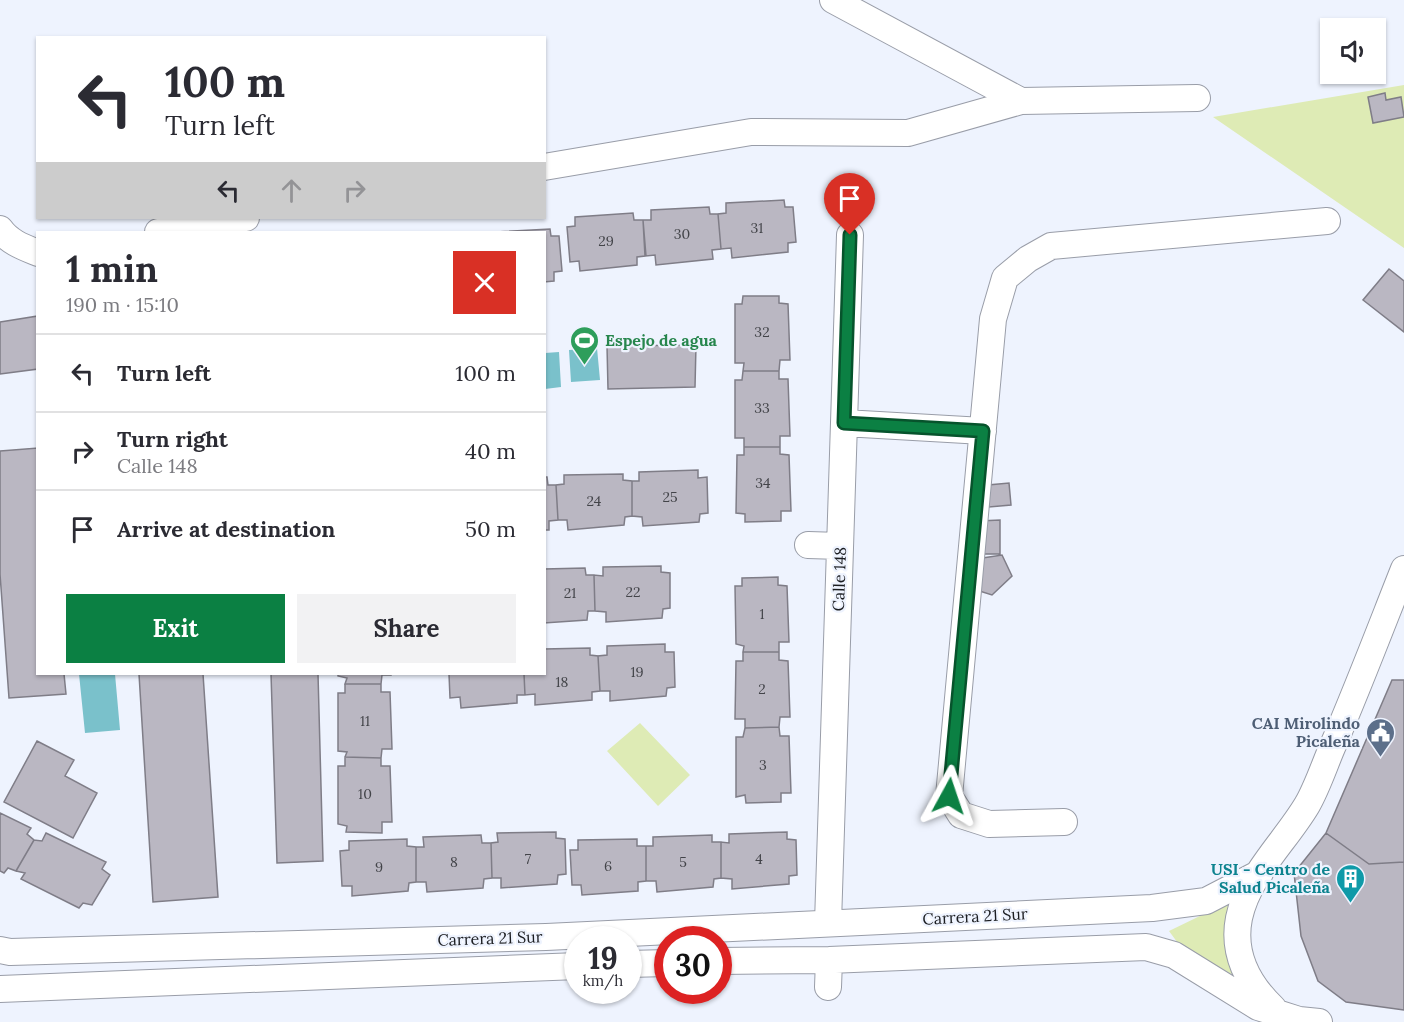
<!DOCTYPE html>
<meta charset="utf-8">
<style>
body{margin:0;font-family:Lora,serif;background:#f2f2f3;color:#2b2b33;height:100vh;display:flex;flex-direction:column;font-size:22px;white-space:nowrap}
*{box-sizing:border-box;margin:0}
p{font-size:20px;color:#7c7c81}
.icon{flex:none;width:33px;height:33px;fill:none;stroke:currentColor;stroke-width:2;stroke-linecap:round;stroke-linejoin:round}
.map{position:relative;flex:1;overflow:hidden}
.panel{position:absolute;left:36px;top:231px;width:510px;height:444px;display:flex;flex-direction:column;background:#fff;border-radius:0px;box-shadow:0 2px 4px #0004}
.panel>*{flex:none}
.top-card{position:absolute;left:36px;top:36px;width:510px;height:183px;border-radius:0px;box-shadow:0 2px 4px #0004;background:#fff;color:#2b2b33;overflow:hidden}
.controls{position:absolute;left:1320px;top:18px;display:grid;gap:12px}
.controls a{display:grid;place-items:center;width:66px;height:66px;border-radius:0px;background:#fff;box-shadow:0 2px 4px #0004;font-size:30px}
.speed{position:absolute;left:564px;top:926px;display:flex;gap:12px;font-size:30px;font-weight:700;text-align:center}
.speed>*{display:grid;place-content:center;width:78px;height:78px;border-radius:50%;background:#fff;box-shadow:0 2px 4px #0004;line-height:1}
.speed small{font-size:15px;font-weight:400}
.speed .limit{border:9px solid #d22;background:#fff;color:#111}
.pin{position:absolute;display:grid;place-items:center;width:51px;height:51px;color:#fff;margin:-62px -26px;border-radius:50% 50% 50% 0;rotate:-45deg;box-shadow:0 0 6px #0007}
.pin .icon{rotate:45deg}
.me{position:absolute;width:66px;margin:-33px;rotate:5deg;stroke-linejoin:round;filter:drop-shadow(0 0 4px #0008)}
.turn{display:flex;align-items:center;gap:21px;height:126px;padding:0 30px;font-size:27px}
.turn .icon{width:78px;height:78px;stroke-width:2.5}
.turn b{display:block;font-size:42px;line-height:51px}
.lanes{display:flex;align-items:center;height:57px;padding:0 30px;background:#0003;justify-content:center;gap:30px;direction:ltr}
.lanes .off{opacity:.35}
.round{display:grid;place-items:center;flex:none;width:63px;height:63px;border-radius:0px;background:#f2f2f3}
.overview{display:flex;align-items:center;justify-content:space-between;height:102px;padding:0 30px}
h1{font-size:36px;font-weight:700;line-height:45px}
.primary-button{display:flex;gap:12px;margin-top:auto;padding:12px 30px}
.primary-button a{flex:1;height:69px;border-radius:0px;background:#0b8043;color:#fff;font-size:24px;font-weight:700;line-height:69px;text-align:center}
.primary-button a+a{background:#f2f2f3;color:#2b2b33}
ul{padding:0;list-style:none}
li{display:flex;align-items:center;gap:18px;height:78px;padding:0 30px;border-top:2px solid #e1e1e2}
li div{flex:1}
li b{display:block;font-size:22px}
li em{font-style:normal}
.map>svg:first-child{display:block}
.green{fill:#deebb5}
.water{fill:#7ac1cb}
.building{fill:#bab7c2;stroke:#7f7d87;stroke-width:1.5}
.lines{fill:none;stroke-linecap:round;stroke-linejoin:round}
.minor-casing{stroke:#999da8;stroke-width:28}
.minor{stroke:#fff;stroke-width:26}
.route-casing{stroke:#07532c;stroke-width:15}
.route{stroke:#0b8043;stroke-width:10}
.labels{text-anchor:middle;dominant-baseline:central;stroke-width:4.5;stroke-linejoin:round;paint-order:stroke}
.number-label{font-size:14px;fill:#434449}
.leisure-label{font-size:16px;font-weight:bold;fill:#27864d;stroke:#eef3fe;text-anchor:start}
.street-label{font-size:16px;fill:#1b1d21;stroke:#eef3fe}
.service-label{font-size:16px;font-weight:bold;fill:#4e5e75;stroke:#eef3fe;text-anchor:end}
.culture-label{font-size:16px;font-weight:bold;fill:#0d838f;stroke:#eef3fe;text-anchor:end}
</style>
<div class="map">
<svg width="1404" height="1022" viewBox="0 0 1404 1022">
<rect width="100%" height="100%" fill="#eef3fe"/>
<path class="green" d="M1404,85V248L1213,117Z
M640,723L690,775L658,806L607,751Z
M1235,899V976L1180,946L1169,931Z"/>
<path class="water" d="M597,348L600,380L571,382L569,350Z
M559,352L561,387L545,389V353Z
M79,674H115L120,730L85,733Z"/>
<path class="building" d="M1385,93L1386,100L1401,97L1404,117L1373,123L1368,97Z
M784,200L785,207H793L796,242L788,243V252L732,258L731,248L721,249L718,214L726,213V203Z
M709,207L710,214H718L721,249L712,250L713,259L656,265L655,255L646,256L643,220H651V210Z
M633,213L634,220H643L645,256L637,257V265L580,271L579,261L570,262L567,227L575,226V217Z
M550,229L551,236H559L562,271L554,272V281L544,282V232H495Z
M1389,269L1404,281V332L1363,300Z
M743,296H779V303L788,304L790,360H780L779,371H743L744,363H735V304H742Z
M38,316V369L0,374V322Z
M696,345L695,387L608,389L607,346Z
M743,371H779V379H788L790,436H780V447H744V438H735V380H742Z
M744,447H780V454L789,455L791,511H781V521L745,522V514L736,513L737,455H744Z
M38,448V674H64L66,694L9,698L0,574V451Z
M698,470V478L707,477L708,513L700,514L699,522L643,526L642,517L632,516V481H639V472Z
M623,474V480L632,481V516L625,517L624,525L568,530L567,520H558L556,485L564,484V475Z
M544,477H547L548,485H556L558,520L549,521V530H544Z
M1009,483L1011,505L989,507L988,485Z
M1000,520V554H980L979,521Z
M1002,555L1012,576L992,595L973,589L976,559Z
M661,566V572L670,573V608L663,609L662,618L606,622V612L595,611L594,575L603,576V567Z
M585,568L586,575H594L595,611H588L587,620L544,623V569Z
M778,577V585L787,586L789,642H779V652H743L744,646L736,644L735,586H742V578Z
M665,644V652H674L675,687L667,688L666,696L610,701V691H600L598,656L607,655V646Z
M590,648V655L598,656L600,691L592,692V700L535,705V694L525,695L524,674H544V649Z
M743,652H779V660L788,661L790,717H780L779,727L745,728V719H735L736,661H743Z
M139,674H203L218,897L153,902Z
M271,674H318L323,861L277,863Z
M338,674H391V675H382L381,684H345L347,678L338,676Z
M449,674H524L525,695H517V703L461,708L460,697L450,698Z
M1392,680H1404V862L1369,864L1326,833Z
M345,684H381V692H390L392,749H382L381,758L345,757L347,752L338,751V693H345Z
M779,727L780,736H789L791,793H781V802L746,803L745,795L736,797V737H743L745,728Z
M37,741L74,760L65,776L97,793L73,838L4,802Z
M345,757L381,758V766H390L392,822H382V833L346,832L347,826L338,824V766H345Z
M0,813L31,828L27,834L34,840L16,871L8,868L4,873L0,871Z
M556,832V838L565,839L566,874L558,875L557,884L501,888V878H492L491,843L498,842L497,833Z
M787,832V839L796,840L797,875L789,876V884L732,889V879L721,878V842L729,843V834Z
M46,833L106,862L102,869L110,875L92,905L83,903L79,908L21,879L25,873L16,871L34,840L42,841Z
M1326,833L1369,864L1404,862V1010L1346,1002L1318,981L1301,936L1294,873Z
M481,835L482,843H491L492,878L484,879L483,888L427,892L426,882H416V847H424L423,837Z
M712,835V842H721V878L714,879L713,887L657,892L656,881H646V846H653V837Z
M407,839V846L416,847V882L409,883L408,891L352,896V886H342L340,851L349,850V841Z
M637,839V846H646V881L638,882V891L582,895L581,885H572L570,850H578V840Z"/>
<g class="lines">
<defs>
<path id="minor" d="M833,0L1021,101
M544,167L751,132L908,133L1021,101L1197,98
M0,229C9,242 23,247 38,253
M158,232L246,218
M844,423L983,431
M808,545L840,546
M1064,822L989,824L961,815L949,796L993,319L1005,278L1028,259L1051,246L1327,221
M828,923L850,235
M0,950L10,952L546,937L1152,908L1206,901L1260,873
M718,961L829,960L1146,947L1174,955L1258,1007L1299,1020L1319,1022
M628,964L668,963
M828,987L829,960
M0,989L578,966
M1273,1008C1248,984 1232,953 1239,918C1248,875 1285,842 1307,805C1318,786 1325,763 1334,743C1359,685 1381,627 1404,569"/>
</defs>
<use href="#minor" class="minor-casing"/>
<use href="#minor" class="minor"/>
</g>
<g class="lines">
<defs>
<path id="route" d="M850,235L844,423L983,431L949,796"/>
</defs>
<use href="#route" class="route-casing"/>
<use href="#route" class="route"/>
</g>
<defs>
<symbol id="stadium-pin" viewBox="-11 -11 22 30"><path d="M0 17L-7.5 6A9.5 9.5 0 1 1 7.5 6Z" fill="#2e9e5b" stroke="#eef3fe"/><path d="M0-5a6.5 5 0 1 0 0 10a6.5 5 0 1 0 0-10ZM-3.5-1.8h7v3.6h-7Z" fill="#fff"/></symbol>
<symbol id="civic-pin" viewBox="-11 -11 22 30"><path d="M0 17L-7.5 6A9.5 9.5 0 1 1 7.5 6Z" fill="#5c6f8a" stroke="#eef3fe"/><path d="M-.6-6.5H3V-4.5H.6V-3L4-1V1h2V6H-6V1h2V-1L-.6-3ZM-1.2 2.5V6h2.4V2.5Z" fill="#fff"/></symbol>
<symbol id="building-pin" viewBox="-11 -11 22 30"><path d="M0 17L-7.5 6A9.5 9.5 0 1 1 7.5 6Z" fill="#0f9aa8" stroke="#eef3fe"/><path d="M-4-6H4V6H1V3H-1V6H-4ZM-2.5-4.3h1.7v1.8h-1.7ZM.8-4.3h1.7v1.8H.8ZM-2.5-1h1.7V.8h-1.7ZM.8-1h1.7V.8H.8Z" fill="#fff"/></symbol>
</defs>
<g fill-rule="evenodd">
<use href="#stadium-pin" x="568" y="324" width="33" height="45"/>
<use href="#civic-pin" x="1364" y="716" width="33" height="45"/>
<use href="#building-pin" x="1334" y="862" width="33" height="45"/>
</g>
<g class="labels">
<g class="number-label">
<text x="757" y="228">31</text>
<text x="682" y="234">30</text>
<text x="606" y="241">29</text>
<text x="762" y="332">32</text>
<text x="762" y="408">33</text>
<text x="763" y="483">34</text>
<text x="670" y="497">25</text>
<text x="594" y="501">24</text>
<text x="633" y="592">22</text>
<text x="570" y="593">21</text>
<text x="762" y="614">1</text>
<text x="637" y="672">19</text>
<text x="562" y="682">18</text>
<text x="762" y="689">2</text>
<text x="365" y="721">11</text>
<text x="763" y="765">3</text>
<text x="365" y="794">10</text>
<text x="528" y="859">7</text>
<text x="759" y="859">4</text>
<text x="454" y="862">8</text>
<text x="683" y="862">5</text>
<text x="608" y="866">6</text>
<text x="379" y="867">9</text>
</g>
<g class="leisure-label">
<text x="605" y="340">Espejo de agua</text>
</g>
<g class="street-label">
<text transform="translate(839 579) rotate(-88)">Calle 148</text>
<text transform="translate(975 916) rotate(-3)">Carrera 21 Sur</text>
<text transform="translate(490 938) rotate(-2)">Carrera 21 Sur</text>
</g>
<g class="service-label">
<text x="1360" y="723">CAI Mirolindo<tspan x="1360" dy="18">Picaleña</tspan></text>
</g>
<g class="culture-label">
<text x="1330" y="869">USI - Centro de<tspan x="1330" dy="18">Salud Picaleña</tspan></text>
</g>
</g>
</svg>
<div class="controls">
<a><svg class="icon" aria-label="sound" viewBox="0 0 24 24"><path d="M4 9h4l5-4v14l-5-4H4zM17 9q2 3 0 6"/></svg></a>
</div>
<div class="speed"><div>19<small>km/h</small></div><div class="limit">30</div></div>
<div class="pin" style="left:850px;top:235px;background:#d93025"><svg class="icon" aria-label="arrive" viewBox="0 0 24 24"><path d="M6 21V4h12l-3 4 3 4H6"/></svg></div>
<svg class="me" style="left:949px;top:796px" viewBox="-20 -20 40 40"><path d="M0-17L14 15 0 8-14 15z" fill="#0b8043" stroke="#fff" stroke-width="4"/></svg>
<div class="top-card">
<div class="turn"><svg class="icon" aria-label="left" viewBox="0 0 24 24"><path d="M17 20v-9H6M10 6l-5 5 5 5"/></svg><div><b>100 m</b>Turn left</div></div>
<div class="lanes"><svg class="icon" aria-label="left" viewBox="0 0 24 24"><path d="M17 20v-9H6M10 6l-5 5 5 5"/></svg><svg class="icon off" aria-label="ahead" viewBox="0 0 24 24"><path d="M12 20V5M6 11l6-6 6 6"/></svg><svg class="icon off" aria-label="right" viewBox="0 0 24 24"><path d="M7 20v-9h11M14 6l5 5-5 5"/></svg></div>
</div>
<section class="panel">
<div class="overview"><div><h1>1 min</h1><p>190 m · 15:10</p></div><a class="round" style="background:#d93025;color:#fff"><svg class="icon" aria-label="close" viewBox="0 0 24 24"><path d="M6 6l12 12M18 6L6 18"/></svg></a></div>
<ul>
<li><svg class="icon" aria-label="left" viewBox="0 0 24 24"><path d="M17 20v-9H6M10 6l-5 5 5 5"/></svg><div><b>Turn left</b></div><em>100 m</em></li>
<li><svg class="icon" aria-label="right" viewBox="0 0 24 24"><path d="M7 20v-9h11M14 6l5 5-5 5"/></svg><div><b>Turn right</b><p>Calle 148</p></div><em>40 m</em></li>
<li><svg class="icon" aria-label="arrive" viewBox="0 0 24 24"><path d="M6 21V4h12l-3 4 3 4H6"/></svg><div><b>Arrive at destination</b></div><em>50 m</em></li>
</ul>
<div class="primary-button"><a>Exit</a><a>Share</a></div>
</section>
</div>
